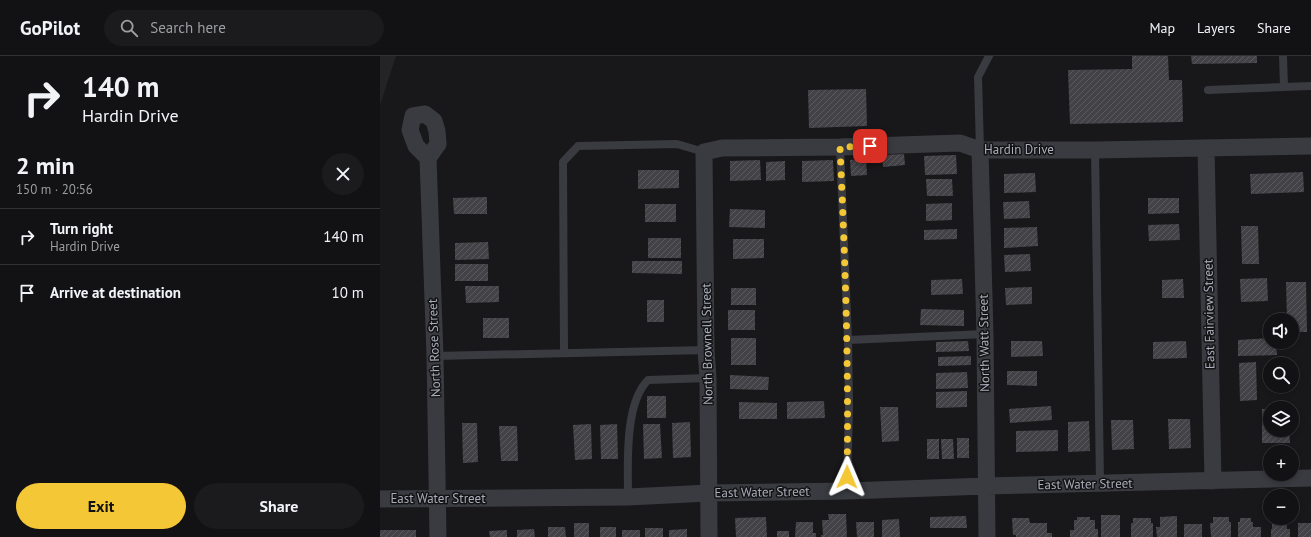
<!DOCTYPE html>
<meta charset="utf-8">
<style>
body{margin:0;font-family:"PT Sans",sans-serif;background:#1b1b1d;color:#f1f3f6;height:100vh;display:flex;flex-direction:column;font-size:15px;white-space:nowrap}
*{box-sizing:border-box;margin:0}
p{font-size:13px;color:#9c9ea0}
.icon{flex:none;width:22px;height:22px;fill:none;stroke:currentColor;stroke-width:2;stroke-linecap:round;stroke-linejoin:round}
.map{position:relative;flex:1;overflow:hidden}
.panel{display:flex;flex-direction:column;background:#121214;width:380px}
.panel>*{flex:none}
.hud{background:#121214;color:#f1f3f6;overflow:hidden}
.controls{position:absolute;left:883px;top:257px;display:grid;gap:8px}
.controls a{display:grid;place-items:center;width:36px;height:36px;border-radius:50%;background:#121214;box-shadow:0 2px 6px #0003,0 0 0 1px #313234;font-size:20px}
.pin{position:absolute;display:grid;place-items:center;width:34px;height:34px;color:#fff;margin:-17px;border-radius:8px;box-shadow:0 2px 6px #0006}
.me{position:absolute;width:44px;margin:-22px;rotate:1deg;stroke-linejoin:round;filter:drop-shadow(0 0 3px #0008)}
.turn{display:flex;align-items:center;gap:14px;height:84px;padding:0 16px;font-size:18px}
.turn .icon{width:52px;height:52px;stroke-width:2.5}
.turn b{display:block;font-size:28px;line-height:34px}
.round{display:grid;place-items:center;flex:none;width:42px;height:42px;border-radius:21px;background:#1b1b1d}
.summary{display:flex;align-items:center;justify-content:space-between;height:68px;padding:0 16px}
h1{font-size:24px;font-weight:700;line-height:30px}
.action{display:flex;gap:8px;margin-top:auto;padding:8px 16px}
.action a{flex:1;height:46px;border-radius:24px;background:#f4c736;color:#111;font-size:16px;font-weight:700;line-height:46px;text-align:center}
.action a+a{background:#1b1b1d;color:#f1f3f6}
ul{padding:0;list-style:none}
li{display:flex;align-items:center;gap:12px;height:56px;padding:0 16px;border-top:1px solid #313234}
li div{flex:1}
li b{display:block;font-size:15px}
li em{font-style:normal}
header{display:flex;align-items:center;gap:24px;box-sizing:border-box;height:56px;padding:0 20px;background:#121214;border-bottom:1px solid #313234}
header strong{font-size:19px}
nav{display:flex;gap:22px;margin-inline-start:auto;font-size:14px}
.search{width:280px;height:36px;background:#1b1b1d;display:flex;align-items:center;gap:10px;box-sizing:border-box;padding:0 14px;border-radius:22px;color:#9c9ea0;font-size:15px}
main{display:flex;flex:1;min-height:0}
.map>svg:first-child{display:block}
.built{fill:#242427}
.building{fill:url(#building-hatch)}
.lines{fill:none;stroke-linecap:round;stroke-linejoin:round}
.lane{stroke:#3a3b41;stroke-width:8}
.street{stroke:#3a3b41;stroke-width:17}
.route{stroke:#f4c736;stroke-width:7;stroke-dasharray:0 12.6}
.labels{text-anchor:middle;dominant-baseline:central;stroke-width:3;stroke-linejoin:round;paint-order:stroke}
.street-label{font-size:13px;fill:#aaadba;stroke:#131315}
</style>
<header>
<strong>GoPilot</strong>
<div class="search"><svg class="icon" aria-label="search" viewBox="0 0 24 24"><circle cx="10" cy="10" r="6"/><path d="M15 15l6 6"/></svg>Search here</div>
<nav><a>Map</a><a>Layers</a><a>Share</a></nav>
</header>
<main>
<section class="panel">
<div class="hud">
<div class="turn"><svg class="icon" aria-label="right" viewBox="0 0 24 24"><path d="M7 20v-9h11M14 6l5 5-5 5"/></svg><div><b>140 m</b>Hardin Drive</div></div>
</div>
<div class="summary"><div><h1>2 min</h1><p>150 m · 20:56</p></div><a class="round"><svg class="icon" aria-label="close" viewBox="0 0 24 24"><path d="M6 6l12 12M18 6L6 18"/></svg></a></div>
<ul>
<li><svg class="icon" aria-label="right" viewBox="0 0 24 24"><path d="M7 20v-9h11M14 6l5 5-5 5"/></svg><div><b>Turn right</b><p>Hardin Drive</p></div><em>140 m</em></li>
<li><svg class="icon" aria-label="arrive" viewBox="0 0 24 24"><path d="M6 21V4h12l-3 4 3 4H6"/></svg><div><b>Arrive at destination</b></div><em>10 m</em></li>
</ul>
<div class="action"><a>Exit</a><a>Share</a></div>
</section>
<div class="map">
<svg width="931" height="481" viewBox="0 0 931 481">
<defs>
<pattern id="building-hatch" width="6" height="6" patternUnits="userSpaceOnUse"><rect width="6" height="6" fill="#424247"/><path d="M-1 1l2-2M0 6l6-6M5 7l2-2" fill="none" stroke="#5b5b5f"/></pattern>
</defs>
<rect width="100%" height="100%" fill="#18181a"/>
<path class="built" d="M0,0H16L0,49Z"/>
<path class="building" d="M752,0H788L789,24H802L803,66L690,68L688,14L752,13Z
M811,0H877V7L812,8Z
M486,33L487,70L429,72L428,34Z
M524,98L525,109L503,111L502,99Z
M576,99L577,118L545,119L544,100Z
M486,103L487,119L471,120L470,104Z
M380,104L381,124L350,125V105Z
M453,104L454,125L422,126V105Z
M405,105V124L386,125V106Z
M258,114H299V132L258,133Z
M923,116L924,136L871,138L870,118Z
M655,117L656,136L624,137V118Z
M546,123H572L573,140H547Z
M107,141V158H74L73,142Z
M768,142H799V157L768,158Z
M649,145L650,162L624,163L623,146Z
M572,147V164L546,165V148Z
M265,148H296V166H265Z
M350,153L385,154V172L349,171Z
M799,168L800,184L769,185L768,169Z
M861,170H878L879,208H862Z
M657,171L658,190L624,192V172Z
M577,173V183L544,184V174Z
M268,182H301V202H268Z
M353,183H384V202L353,203Z
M108,186L109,203L75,204V187Z
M650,198L651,215L625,216L624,199Z
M252,205H302V218L252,217Z
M75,208H108V225H75Z
M887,222L888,245L861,246L860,223Z
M582,223L583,238L551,239V224Z
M803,223L804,242H782V224Z
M906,226H926L927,276H912V264H907Z
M85,230H119V246L86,247Z
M652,231V248L626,249L625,232Z
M351,232H376V249H351Z
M267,244H284V266H267Z
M541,253L584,254V270L540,269Z
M348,254H375V274H348Z
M103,262H129V282H103Z
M351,282H376V309H351Z
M890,282V286H896L897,299L858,300V284Z
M588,285L589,295L556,296V286Z
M631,285H662L663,300L631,301Z
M806,285L807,302L773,303V286Z
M591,300V309L558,310V301Z
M876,306L877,344L860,345L859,307Z
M627,315H657V330L627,329Z
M587,316L588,332L556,333V317Z
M350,319L389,321L388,334L350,333Z
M587,335V351L556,352V336Z
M267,340H286V362H267Z
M444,345L445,362L407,363V346Z
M359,346L397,347V363H359Z
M671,350L672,364L630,367L629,353Z
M500,351H518L519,385L502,386Z
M882,353H890V374H909L910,387H882Z
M788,363H810L811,392L789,393Z
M731,364H753L754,393L732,394Z
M709,365L710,395L688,396V366Z
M310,366L311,401L293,402L292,367Z
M82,367H97L98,406L83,407Z
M211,368L212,403L195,404L193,369Z
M237,368L238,403H221L220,369Z
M263,368H280L282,402L264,403Z
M119,370H137L138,405H121Z
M678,374V395L636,396V375Z
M577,382H589V402H577Z
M547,383H559V403H547Z
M561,383H573L574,403H562Z
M448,458H466L467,481H441V479H443L442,464H449Z
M721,459H740V481H721Z
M586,460L587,472H550V461Z
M797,460V481H777L776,471H780V461Z
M386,461L387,481H356L355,462Z
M697,461H710V464H715V473H718V481H690V474H694V464H697Z
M833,461H849V466H851V481H831L830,467H833Z
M632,462H649L650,467H667V477H672V481H636V479H633Z
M753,462H771V467H773V481H751V467H753Z
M860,462H871V466H873V471H881V481H858V466H860Z
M519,463L520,481H502V464Z
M416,466H433V477H436V481H415Z
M476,466H494V481H477Z
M194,467H209V481H194Z
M918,467H931V481H918Z
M804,468H822V481H804Z
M892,468H907V473H910V481H891V473H892Z
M168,471H185L186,481H168Z
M220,471H236V481H220Z
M265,472H283V481H265Z
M154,473L155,481H137V474Z
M307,473V481H289V474Z
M0,474H36V481H0Z
M127,474V481H110L109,475Z
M242,474H260V481H242Z
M397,475H409V481H397Z"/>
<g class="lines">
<path class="lane" d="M903,0L904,31
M828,34L931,30
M460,91L468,284L469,350L467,435
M600,94L598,21L609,0
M715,94L720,427
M468,284L605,278
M184,296L183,106L198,90L297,88L324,96
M55,300L326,294
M248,441C248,409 244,348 268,324L328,322"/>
<path class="street" d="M826,92L833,425
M600,94L605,278L607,481
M48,102L36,90L30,74L33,60L45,58L54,65L57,75L58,88L48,102L55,300L58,481
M0,443L248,441L329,437L467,435L606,430L931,422
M329,481L328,322L326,294L324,96L342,92L460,91L580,87L600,94H715L931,90"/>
</g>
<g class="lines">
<path class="route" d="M467,421C469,311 465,201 460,91L490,90"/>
</g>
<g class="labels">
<g class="street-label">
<text x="639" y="93">Hardin Drive</text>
<text transform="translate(829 258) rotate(-91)">East Fairview Street</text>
<text transform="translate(604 287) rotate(-91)">North Watt Street</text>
<text transform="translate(327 288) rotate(-91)">North Brownell Street</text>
<text transform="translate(54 292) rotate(-92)">North Rose Street</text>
<text transform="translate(705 428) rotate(-1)">East Water Street</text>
<text transform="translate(382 436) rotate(-1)">East Water Street</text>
<text x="58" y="442">East Water Street</text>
</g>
</g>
</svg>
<div class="controls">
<a><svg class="icon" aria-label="sound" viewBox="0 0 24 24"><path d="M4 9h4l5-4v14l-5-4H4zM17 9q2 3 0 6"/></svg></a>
<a><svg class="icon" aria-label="search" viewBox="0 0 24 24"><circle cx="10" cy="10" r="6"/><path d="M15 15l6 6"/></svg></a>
<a><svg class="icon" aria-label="layers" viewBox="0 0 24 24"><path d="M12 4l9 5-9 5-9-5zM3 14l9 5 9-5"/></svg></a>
<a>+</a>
<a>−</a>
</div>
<div class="pin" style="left:490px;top:90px;background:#d93025"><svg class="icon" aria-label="arrive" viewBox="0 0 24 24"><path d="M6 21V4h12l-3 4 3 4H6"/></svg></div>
<svg class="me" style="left:467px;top:421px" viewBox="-20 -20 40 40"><path d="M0-17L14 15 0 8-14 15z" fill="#f4c736" stroke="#fff" stroke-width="4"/></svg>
</div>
</main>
